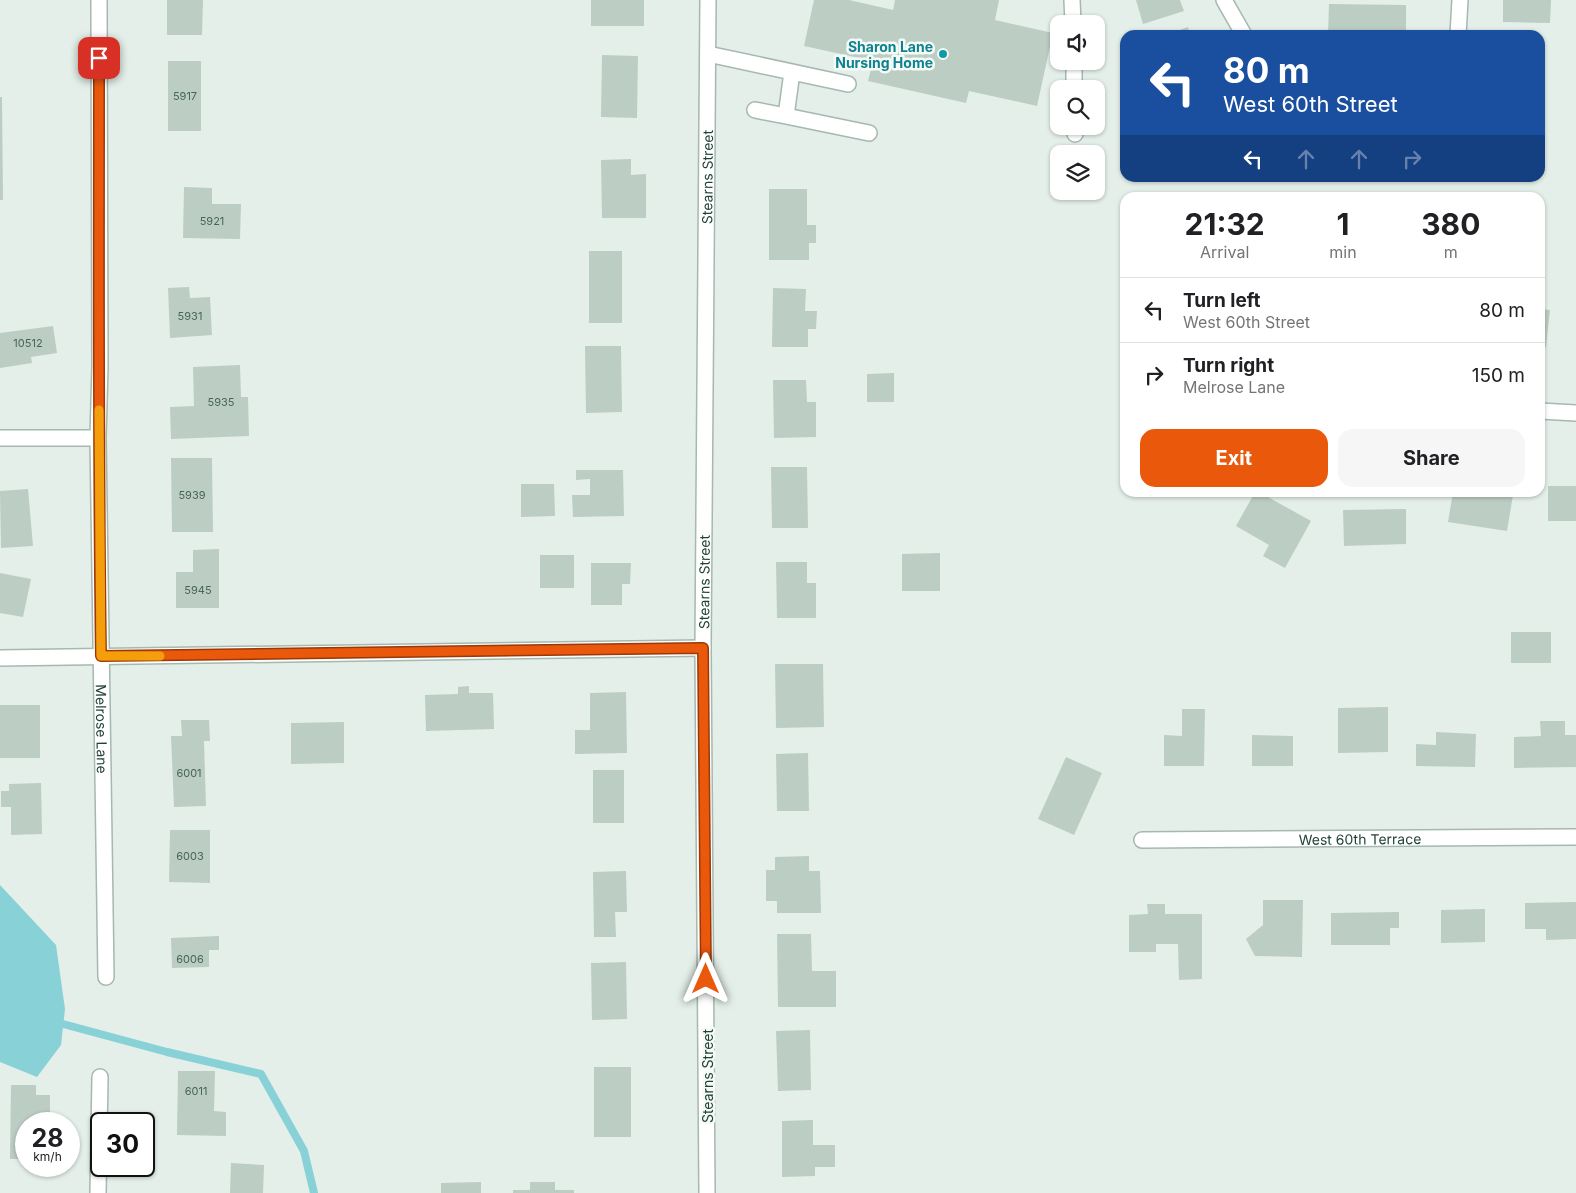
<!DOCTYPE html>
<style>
body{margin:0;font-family:Inter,sans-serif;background:#f6f6f6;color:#202124;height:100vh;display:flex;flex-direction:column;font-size:19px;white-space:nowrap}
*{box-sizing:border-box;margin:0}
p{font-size:16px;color:#757577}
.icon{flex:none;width:28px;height:28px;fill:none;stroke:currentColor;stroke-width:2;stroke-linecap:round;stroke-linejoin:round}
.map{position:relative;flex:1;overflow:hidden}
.side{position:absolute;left:1120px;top:192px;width:425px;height:305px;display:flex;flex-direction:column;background:#fff;border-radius:15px;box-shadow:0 1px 4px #0004}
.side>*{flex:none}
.hud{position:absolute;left:1120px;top:30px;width:425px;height:152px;border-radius:15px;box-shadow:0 1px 4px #0004;background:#1a4fa0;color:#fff;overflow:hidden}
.buttons{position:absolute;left:1050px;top:15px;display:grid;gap:10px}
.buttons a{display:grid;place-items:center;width:55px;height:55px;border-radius:10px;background:#fff;box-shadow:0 1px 4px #0004;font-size:25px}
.speed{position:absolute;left:15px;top:1112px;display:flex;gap:10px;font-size:25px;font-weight:700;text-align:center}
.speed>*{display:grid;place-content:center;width:65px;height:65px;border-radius:50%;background:#fff;box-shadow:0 1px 4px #0004;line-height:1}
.speed small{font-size:12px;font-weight:400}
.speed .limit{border:2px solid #111;border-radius:8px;background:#fff;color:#111}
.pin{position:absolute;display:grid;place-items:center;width:42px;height:42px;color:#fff;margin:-21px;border-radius:10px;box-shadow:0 2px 8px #0006}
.me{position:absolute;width:55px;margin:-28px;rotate:0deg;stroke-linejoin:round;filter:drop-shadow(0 0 4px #0008)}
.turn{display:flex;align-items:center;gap:18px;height:105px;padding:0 20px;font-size:22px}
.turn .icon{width:65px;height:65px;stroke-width:2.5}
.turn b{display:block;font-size:35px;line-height:42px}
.lanes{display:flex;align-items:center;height:48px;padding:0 20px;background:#0003;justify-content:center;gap:25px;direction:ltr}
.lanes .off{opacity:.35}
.eta{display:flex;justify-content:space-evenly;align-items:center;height:85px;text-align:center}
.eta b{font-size:30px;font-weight:700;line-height:35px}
.primary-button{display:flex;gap:10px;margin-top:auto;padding:10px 20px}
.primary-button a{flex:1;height:58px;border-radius:15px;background:#ea580c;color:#fff;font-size:20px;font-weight:700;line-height:58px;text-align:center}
.primary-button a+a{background:#f6f6f6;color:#202124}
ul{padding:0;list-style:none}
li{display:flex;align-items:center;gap:15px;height:65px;padding:0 20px;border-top:1px solid #e0e0e0}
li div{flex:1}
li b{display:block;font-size:19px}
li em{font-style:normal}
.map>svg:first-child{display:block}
.water{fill:#88d2d7}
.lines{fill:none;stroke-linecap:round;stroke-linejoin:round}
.stream{stroke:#88d2d7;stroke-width:8}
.building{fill:#bccdc4}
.service-casing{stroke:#a6b8b0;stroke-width:18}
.minor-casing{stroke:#a6b8b0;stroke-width:18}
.service{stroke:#fff;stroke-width:15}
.minor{stroke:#fff;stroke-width:15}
.route-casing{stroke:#983908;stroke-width:12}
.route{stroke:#ea580c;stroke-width:9}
.slow{stroke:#f59e0b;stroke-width:9}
.culture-dot{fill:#0f9aa8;stroke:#f5faf7;stroke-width:2}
.labels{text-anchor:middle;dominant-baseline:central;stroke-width:5;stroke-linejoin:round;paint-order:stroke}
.number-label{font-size:11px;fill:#48655a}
.culture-label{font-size:14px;font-weight:bold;fill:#0d838f;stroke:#f5faf7;text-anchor:end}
.street-label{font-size:14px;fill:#214236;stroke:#f5faf7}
</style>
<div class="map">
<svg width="1576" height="1193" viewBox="0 0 1576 1193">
<rect width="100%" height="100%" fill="#e4efe9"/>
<path class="water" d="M0,885L56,945L65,1009L61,1045L37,1077L0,1062Z"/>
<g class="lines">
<path class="stream" d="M63,1024L167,1052L261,1074L304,1151L314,1193"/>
</g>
<path class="building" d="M167,0H203L202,35H167Z
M591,0H644V26H591Z
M814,0H849L893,10L895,0H999L995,20L1053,33L1037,106L969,91L966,103L868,81L873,61L804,46Z
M1136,0H1180L1184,11L1143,24Z
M1503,0H1551L1550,23L1503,22Z
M1329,4L1406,5V35H1328Z
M1188,27L1190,35H1165Z
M602,55L638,56L637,118L601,117Z
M168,61H201V131H168Z
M0,97H2L3,200H0Z
M631,159V175L646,174V218H602L601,160Z
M184,187L212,188V204H241L240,239L183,238Z
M769,189H807V225H816V243H809V260H769Z
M589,251H622V323H589Z
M189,287L190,298L210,297L212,335L170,338L168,288Z
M773,288L806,289L805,311H817L816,329H808V347H772Z
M1540,309L1550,310L1546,347H1540Z
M53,326L57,353L31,357L32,363L0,368V333Z
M585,346H621L622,412L586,413Z
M240,365L241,397H248L249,436L171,439L170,407L194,406L193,367Z
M894,373V402H867V374Z
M773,380H806L807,402H816V437L774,438Z
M171,458H212L213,532H172Z
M771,467H807L808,528H772Z
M576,470H623L624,516L573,517L572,495H590V479L576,480Z
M521,484H554L555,516L521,517Z
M1548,486H1576V521H1548Z
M28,489L33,546L1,548L0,491Z
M1255,492H1259L1311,521L1285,568L1263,556L1269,545L1236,526Z
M1453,492H1498L1513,495L1507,531L1448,522Z
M1406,509V544L1344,546L1343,510Z
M219,549V608H176V572H193V550Z
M940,553V591H902V554Z
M540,555H574V588H540Z
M776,562H807V583H816V618H777Z
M591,563H631L630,584H622V605H591Z
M0,573L31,579L23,617L0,613Z
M1511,632H1551V663H1511Z
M775,664H823L824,727L776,728Z
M469,686V693H493L494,729L426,731L425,695L458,694V687Z
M626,692L627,753L575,754V730H590V693Z
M0,705H40V758H0Z
M1388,707V752L1338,753V708Z
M1182,709H1205L1204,766H1164V735L1182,736Z
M181,720H209L210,741H204L206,806L174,807L171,736H182Z
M1540,721H1565V735H1576V767L1514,768V737L1541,736Z
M344,722V763L291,764V723Z
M1436,732L1476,734L1475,767L1416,766V744L1436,745Z
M1252,735L1293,736V766H1252Z
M808,753L809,811H777L776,754Z
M1066,757L1102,773L1074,835L1038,819Z
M593,770H624V823H593Z
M41,783L42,834L11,835V807H1V791H9V784Z
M170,830H210V883L169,882Z
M809,856V871H820L821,913H777V901H766V870H775V857Z
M626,871L627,912H615L616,937H594L593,872Z
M1263,900H1303L1302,957L1255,956L1246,939L1263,925Z
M1576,902V939L1546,940V929H1525V903Z
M1147,904H1165V914H1202V979L1179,980L1178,944H1156V952H1129V915L1148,914Z
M1485,909V942L1441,943V910Z
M1399,912V928H1390V945H1331V913Z
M777,934H811L812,971H836V1007H778Z
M219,936V950H209V967L172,968L171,938Z
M626,962L627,1019L592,1020L591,963Z
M810,1030L811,1090L778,1091L776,1031Z
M594,1067H631V1137H594Z
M178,1071H215L214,1111L226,1112V1136L177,1135Z
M11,1085H36V1095H50V1124H26V1159H10Z
M813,1120V1145H835V1167H815V1176L782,1177V1121Z
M231,1163L264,1165L263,1193H230Z
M481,1182V1193H441V1183Z
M530,1182H555V1190H574V1193H513V1190H530Z"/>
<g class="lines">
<defs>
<path id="service" d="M1072,0L1073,24
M708,54L848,84
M1074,61V89
M792,72L786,116L869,133
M755,110L786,116
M1075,126V134"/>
<g id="minor">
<path id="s1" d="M99,0L100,366L98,438L106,977"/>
<path d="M1224,0L1244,35"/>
<path d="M1458,35L1460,0"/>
<path d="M1540,411L1576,413"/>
<path d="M0,438H98"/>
<path d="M0,658L703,648"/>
<path id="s2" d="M1142,840L1576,837"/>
<path d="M98,1193L100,1077"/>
<path id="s3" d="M707,1193L703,648L708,0"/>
</g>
</defs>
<use href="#service" class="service-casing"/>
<use href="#minor" class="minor-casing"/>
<use href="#service" class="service"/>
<use href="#minor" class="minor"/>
</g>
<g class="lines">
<defs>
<path id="route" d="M99,58C99,257 98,457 101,656L703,648L706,979"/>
</defs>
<use href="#route" class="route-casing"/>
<use href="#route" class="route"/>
<path class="slow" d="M99,410L101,656H160"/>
</g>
<circle class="culture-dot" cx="943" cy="54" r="5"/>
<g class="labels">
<g class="number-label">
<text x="185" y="96">5917</text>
<text x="212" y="221">5921</text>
<text x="190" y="316">5931</text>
<text x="28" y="343">10512</text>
<text x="221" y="402">5935</text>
<text x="192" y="495">5939</text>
<text x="198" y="590">5945</text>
<text x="189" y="773">6001</text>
<text x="190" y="856">6003</text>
<text x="190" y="959">6006</text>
<text x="196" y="1091">6011</text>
</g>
<g class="culture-label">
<text x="933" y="46">Sharon Lane<tspan x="933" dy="16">Nursing Home</tspan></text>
</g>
<g class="street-label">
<text stroke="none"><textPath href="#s3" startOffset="1016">Stearns Street</textPath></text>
<text stroke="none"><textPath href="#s3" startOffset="611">Stearns Street</textPath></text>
<text stroke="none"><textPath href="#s1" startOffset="729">Melrose Lane</textPath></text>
<text stroke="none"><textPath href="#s2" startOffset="218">West 60th Terrace</textPath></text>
<text transform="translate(707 1076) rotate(-90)">Stearns Street</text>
</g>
</g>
</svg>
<div class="buttons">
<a><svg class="icon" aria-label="sound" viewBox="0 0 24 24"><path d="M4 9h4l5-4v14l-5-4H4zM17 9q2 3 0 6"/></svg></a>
<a><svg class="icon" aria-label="search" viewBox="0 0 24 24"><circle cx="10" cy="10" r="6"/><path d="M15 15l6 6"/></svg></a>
<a><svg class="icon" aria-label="layers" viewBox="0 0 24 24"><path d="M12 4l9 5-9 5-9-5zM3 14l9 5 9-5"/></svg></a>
</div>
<div class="speed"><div>28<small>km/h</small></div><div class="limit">30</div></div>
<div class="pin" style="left:99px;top:58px;background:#d93025"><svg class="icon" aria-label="arrive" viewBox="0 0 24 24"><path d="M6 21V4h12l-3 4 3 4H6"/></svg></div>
<svg class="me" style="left:706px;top:979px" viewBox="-20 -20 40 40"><path d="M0-17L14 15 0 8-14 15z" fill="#ea580c" stroke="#fff" stroke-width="4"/></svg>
<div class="hud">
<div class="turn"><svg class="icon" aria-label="left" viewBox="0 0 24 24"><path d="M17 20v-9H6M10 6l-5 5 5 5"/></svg><div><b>80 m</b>West 60th Street</div></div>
<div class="lanes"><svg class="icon" aria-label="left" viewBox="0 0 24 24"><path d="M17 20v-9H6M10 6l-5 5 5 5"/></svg><svg class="icon off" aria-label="ahead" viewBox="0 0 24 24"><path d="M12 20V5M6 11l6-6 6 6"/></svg><svg class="icon off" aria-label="ahead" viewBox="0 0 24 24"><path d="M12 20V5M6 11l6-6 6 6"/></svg><svg class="icon off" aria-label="right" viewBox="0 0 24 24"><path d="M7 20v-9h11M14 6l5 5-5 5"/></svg></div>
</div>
<section class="side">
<div class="eta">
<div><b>21:32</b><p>Arrival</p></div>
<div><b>1</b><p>min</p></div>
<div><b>380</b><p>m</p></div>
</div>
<ul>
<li><svg class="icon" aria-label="left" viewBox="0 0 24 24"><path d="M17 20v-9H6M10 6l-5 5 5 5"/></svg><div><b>Turn left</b><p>West 60th Street</p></div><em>80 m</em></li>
<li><svg class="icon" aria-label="right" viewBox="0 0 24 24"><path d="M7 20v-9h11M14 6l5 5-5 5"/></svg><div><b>Turn right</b><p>Melrose Lane</p></div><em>150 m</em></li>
</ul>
<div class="primary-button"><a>Exit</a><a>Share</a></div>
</section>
</div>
